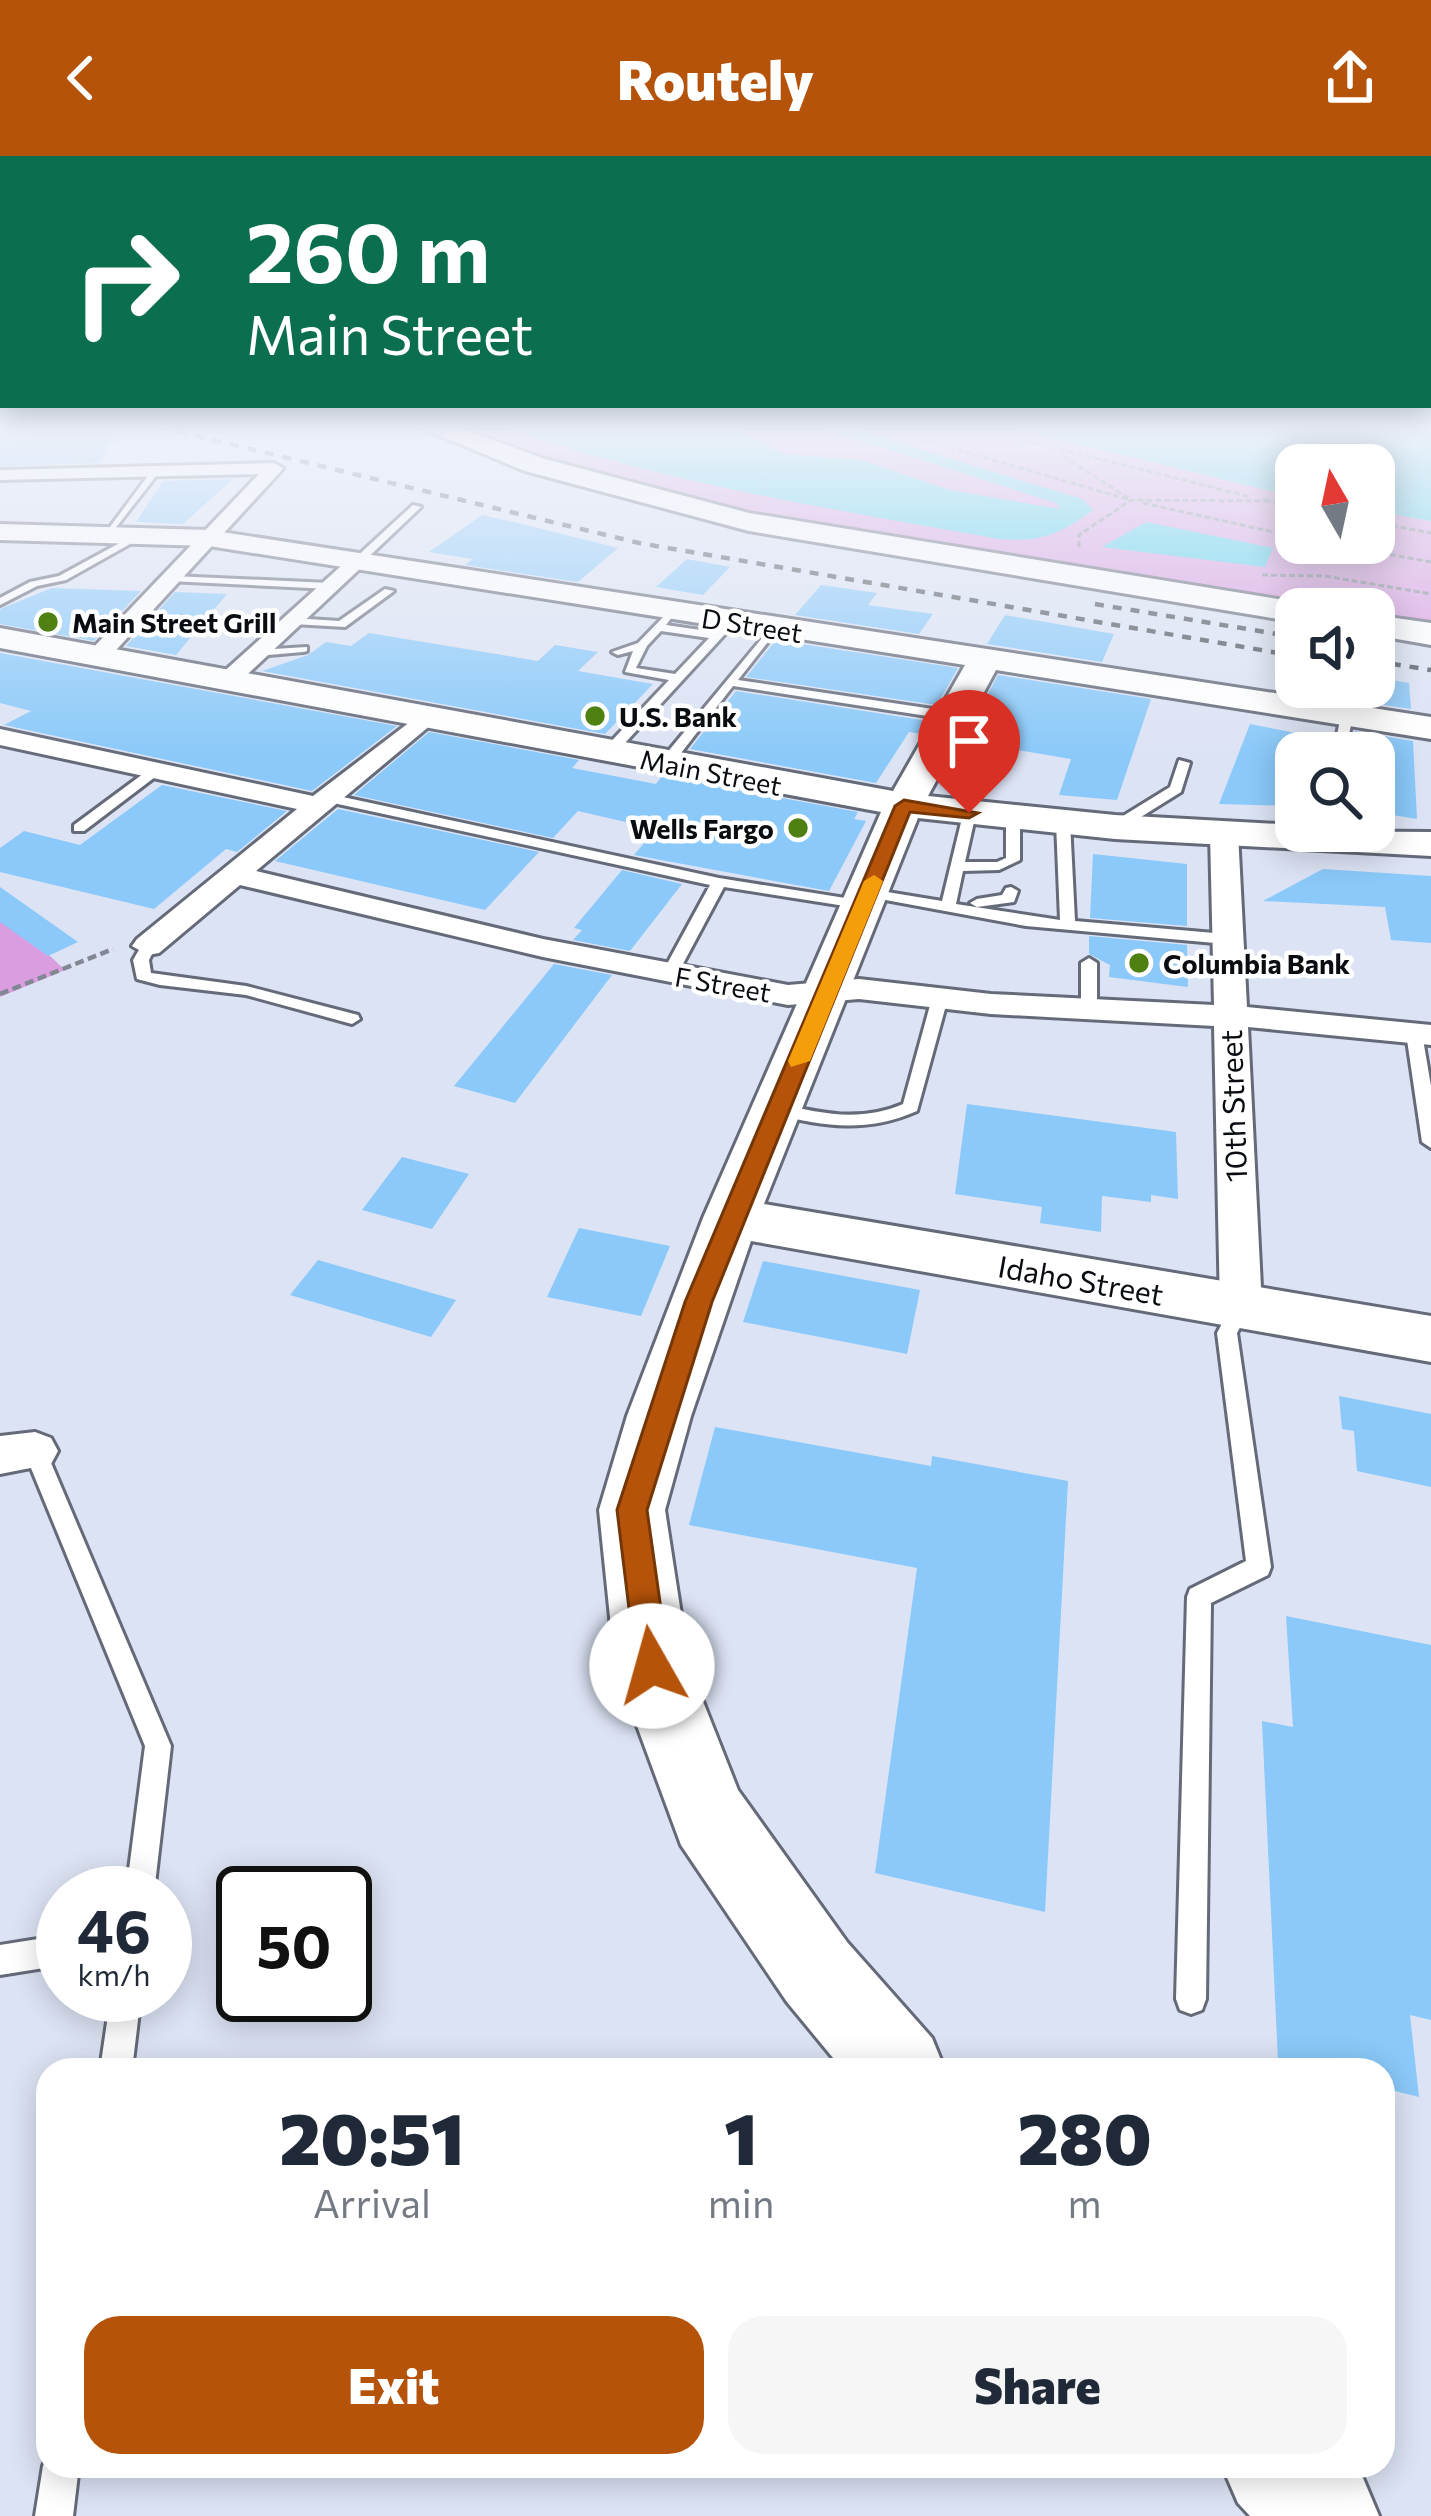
<!DOCTYPE html>
<style>
body{margin:0;font-family:Commissioner,sans-serif;background:#f6f6f7;color:#1f2937;height:100vh;display:flex;flex-direction:column;font-size:45px;white-space:nowrap}
*{box-sizing:border-box;margin:0}
p{font-size:39px;color:#747a83}
.icon{flex:none;width:66px;height:66px;fill:none;stroke:currentColor;stroke-width:2;stroke-linecap:round;stroke-linejoin:round}
.map{position:relative;flex:1;overflow:hidden}
.side{position:absolute;left:36px;top:1902px;width:1359px;height:420px;display:flex;flex-direction:column;background:#fff;border-radius:36px;box-shadow:0 6px 30px #0003}
.side>*{flex:none}
.top-card{position:absolute;left:0px;top:0px;width:1431px;height:252px;box-shadow:0 6px 30px #0003;background:#0b6e4f;color:#fff;overflow:hidden}
.needle{width:78px;rotate:351deg}
.controls{position:absolute;left:1275px;top:288px;display:grid;gap:24px}
.controls a{display:grid;place-items:center;width:120px;height:120px;border-radius:24px;background:#fff;box-shadow:0 6px 30px #0003;font-size:60px}
.speed{position:absolute;left:36px;top:1710px;display:flex;gap:24px;font-size:60px;font-weight:700;text-align:center}
.speed>*{display:grid;place-content:center;width:156px;height:156px;border-radius:50%;background:#fff;box-shadow:0 6px 30px #0003;line-height:1}
.speed small{font-size:30px;font-weight:400}
.speed .limit{border:6px solid #111;border-radius:18px;background:#fff;color:#111}
.pin{position:absolute;display:grid;place-items:center;width:102px;height:102px;color:#fff;margin:-123px -51px;border-radius:50% 50% 50% 0;rotate:-45deg;box-shadow:0 0 12px #0007}
.pin .icon{rotate:45deg}
.me{position:absolute;width:132px;margin:-66px;rotate:353deg;stroke-linejoin:round;filter:drop-shadow(0 0 9px #0008)}
.turn{display:flex;align-items:center;gap:42px;height:252px;padding:0 48px;font-size:54px}
.turn .icon{width:156px;height:156px;stroke-width:2.5}
.turn b{display:block;font-size:84px;line-height:102px}
.eta{display:flex;justify-content:space-evenly;align-items:center;height:204px;text-align:center}
.eta b{font-size:72px;font-weight:800;line-height:84px}
.action{display:flex;gap:24px;margin-top:auto;padding:24px 48px}
.action a{flex:1;height:138px;border-radius:36px;background:#b45309;color:#fff;font-size:48px;font-weight:800;line-height:138px;text-align:center}
.action a+a{background:#f6f6f7;color:#1f2937}
header{display:flex;justify-content:space-between;align-items:center;height:156px;padding:0 48px;background:#b45309;color:#fff;font-size:54px;font-weight:800}
.map>svg:first-child{display:block}
.green{fill:#da9de0}
.water{fill:#4fd0ea}
.building{fill:#8ac9f9}
.lines{fill:none;stroke-linecap:round;stroke-linejoin:round}
.lane-casing{stroke:#656a79;stroke-width:6}
.street-casing{stroke:#656a79;stroke-width:6}
.secondary-casing{stroke:#656a79;stroke-width:6}
.highway-casing{stroke:#656a79;stroke-width:6}
.path-far1{stroke:#828893;stroke-width:3;stroke-dasharray:6 3;stroke-linecap:butt}
.path{stroke:#828893;stroke-width:4.5;stroke-dasharray:9 4.5;stroke-linecap:butt}
.lane{fill:#fff;fill-rule:evenodd}
.street{fill:#fff;fill-rule:evenodd}
.secondary{fill:#fff;fill-rule:evenodd}
.highway{fill:#fff;fill-rule:evenodd}
.rail{stroke:#4f545d;stroke-width:4.5;stroke-dasharray:9 9;stroke-linecap:butt}
.route{fill:#b45309;stroke:#753606;stroke-width:3}
.slow{fill:#f59e0b}
.poi-dot{fill:#4f8012;stroke:#fff;stroke-width:4.5}
.labels{text-anchor:middle;dominant-baseline:central;stroke-width:9;stroke-linejoin:round;paint-order:stroke}
.far-poi-label{font-size:27px;font-weight:bold;fill:#090c11;stroke:#fff;text-anchor:start}
.far-street-label{font-size:27px;fill:#090c11;stroke:#fff}
.street-label{font-size:30px;fill:#090c11;stroke:#fff}
</style>
<header><svg class="icon" aria-label="back" viewBox="0 0 24 24"><path d="M15 5l-7 7 7 7"/></svg>Routely<svg class="icon" aria-label="share" viewBox="0 0 24 24"><path d="M12 15V3M7 8l5-5 5 5M5 13v7h14v-7"/></svg></header>
<div class="map">
<svg width="1431" height="2360" viewBox="0 0 1431 2360">
<rect width="100%" height="100%" fill="#dce3f4"/>
<path class="green" d="M446,271H1009L1296,341V387H1374V355L1431,365V478L1374,469V453H1296L648,341Z
M0,753L65,814L0,841Z"/>
<path class="water" d="M504,271H732L784,298L862,304L950,334L1060,353L1056,347L818,271H848L1082,343L1093,354C1060,379 1040,386 999,383C833,353 663,327 504,271Z
M1009,271H1431V365L1374,355V309H1296V341Z
M1146,366L1273,392L1265,411L1102,391Z"/>
<path class="building" d="M122,271L99,307L0,310V275Z
M233,323L183,368L136,366L163,325Z
M482,359L522,368L618,392L578,426L465,409L473,403L429,396Z
M687,403L730,411L703,439L656,431Z
M821,429L877,437L868,449L933,458L919,478L795,459Z
M52,432L141,435L94,485L0,468V453Z
M175,436L227,438L176,499L126,490Z
M1005,459L1040,465L1114,478L1102,506L987,488Z
M369,477L538,505L555,489L598,496L578,515L653,528L605,578L262,515L308,499L326,486L351,490Z
M776,484L958,512L937,549L746,521Z
M0,497L212,536L397,570L312,635L4,569L31,555L0,547Z
M998,519L1151,543L1117,644L1059,639L1071,603L963,585Z
M1374,521L1409,527L1411,553L1335,542L1337,531H1374Z
M736,535L928,565L921,578L909,576L876,627L690,593Z
M1250,568L1296,577V650L1219,648Z
M1354,575L1413,585L1417,663L1374,656V597H1350Z
M429,576L579,604L572,612L656,628L662,620L858,656L854,663L866,665L829,735L634,699L656,673L578,655L553,682L354,639Z
M162,629L287,655L237,696L226,693L154,753L0,716V692L24,675L80,689Z
M338,653L539,696L485,754L275,705Z
M1093,698L1187,708V770L1090,762Z
M1323,713L1431,720V787L1391,784L1385,751L1263,745Z
M622,714L682,728L630,795L573,784L582,774L574,772Z
M0,731L78,786L48,800L0,766Z
M1089,780L1187,789L1188,831L1109,821L1110,809L1089,798Z
M554,808L612,819L515,947L454,930Z
M967,948L1176,976L1178,1043L1151,1039V1046L1102,1040L1101,1076L1040,1067L1042,1051L955,1038Z
M402,1001L469,1018L432,1073L362,1054Z
M579,1072L670,1090L641,1160L547,1141Z
M318,1104L456,1144L431,1181L290,1139Z
M763,1105L920,1134L907,1198L743,1166Z
M1339,1240L1431,1258V1331L1357,1315L1354,1275L1342,1273Z
M715,1271L931,1310L932,1300L1068,1325L1045,1756L875,1717L917,1412L689,1369Z
M1286,1460L1431,1489V1864L1410,1859L1419,1941L1383,1932V1914H1315L1278,1905L1262,1565L1293,1571Z"/>
<g class="lines">
<defs>
<path id="lane" d="M153,313L160,315L110,379H104Z
M413,349L421,351L361,408H353V404Z
M138,377L146,379L66,424L37,430L0,449V442L30,426L59,420Z
M173,420L330,427L335,430L330,433L169,425Z
M385,433L394,435L345,471L293,468L287,465L293,462L339,465Z
M671,453L676,456L666,469L714,476L727,463L737,465L613,600H603V594L669,524L625,516L633,495L618,499L612,496L638,487ZM661,475L709,482L675,518L636,512L647,490Z
M773,469L779,472L738,524L953,556L959,560L953,564L733,530L671,610H661V604Z
M307,491V495L303,496L257,500L251,497L257,494Z
M1347,556L1353,560L1345,597H1333L1341,560Z
M1179,604L1190,607L1181,636L1120,674H1110V668L1170,631Z
M151,612L163,615L84,675H74V669Z
M329,638L719,722L864,745L871,749L864,753L724,731L677,819L669,824L661,819L710,729L324,645V639Z
M964,654L976,657L965,706H997L1006,702V662L1013,658L1020,662V704L999,714L963,715L956,748L1060,764L1056,666L1063,662L1070,666L1075,765L1226,778L1234,783L1226,788L1026,770L864,740V734L869,733L942,745Z
M1011,731L1018,735L1014,746L977,751L970,747L977,743L1002,739L1006,732Z
M148,785L156,790L149,804L151,817L246,830L358,859L360,863L352,868L246,839L160,829L137,823L133,804L143,787Z
M1089,802L1097,807V852L1089,857L1081,852V807Z
M940,837L948,842L917,955C867,977 823,971 772,957L769,953L778,947C821,958 861,966 903,948L932,842Z
M1414,872L1422,877L1431,930V992L1422,986L1406,877Z
M1241,1143L1251,1151L1237,1177L1271,1411L1268,1419L1211,1447L1206,1843L1202,1854L1191,1858L1180,1854L1176,1843L1187,1441L1190,1433L1246,1405L1217,1177L1234,1145Z
M35,1286L43,1288L46,1295L171,1590L154,1737H126L145,1590L24,1295L27,1288Z
M63,1779V1809L0,1819V1789Z
M111,1839H141L132,1914H100Z
M48,2297V2310H79L73,2360H35L43,2310Z"/>
<path id="street" d="M274,307L283,312L280,316L106,505L98,507L86,500L90,495L259,318L0,324V314Z
M350,402L367,406L235,530H219V520Z
M423,556L432,558V568L256,715L543,783L788,829L859,823L991,838L1214,849L1210,677L1224,669L1238,677L1247,851L1431,869V889L1248,871L1262,1151L1256,1162L1241,1167L1226,1162L1220,1151L1214,870L991,858L859,843L788,849L543,801L240,729L159,797L148,799L132,790L137,783L297,653L0,589V573L313,640Z
M35,1276L51,1282L58,1295L51,1308L0,1318V1280Z"/>
<path id="secondary" d="M0,368L209,374L1431,561V583L996,514L928,640L1115,659L1296,669V675L1431,676V700L1115,683L918,662L764,1048L1431,1160V1206L751,1085L691,1260L665,1354L689,1510L738,1634L847,1786L932,1882L945,1914H843L787,1846L681,1689L615,1510L599,1354L627,1260L703,1062L881,656L0,492V472L893,635L965,509L209,390L0,384Z
M1222,2310H1350L1363,2322L1379,2360H1250L1238,2347Z"/>
<path id="highway" d="M419,271H457L545,303L749,357L1296,446L1311,453H1296V466L749,375L525,315Z
M1374,459L1431,467V489L1374,479Z"/>
</defs>
<use href="#lane" class="lane-casing"/>
<use href="#street" class="street-casing"/>
<use href="#secondary" class="secondary-casing"/>
<use href="#highway" class="highway-casing"/>
<path class="path-far1" d="M880,271L1130,344
M972,271L1251,341
M1063,300L1128,342
M1264,344L1296,351
M1143,347L1296,381
M1374,366L1431,377
M1328,387L1431,406
M1079,391V379L1131,344L1268,345
M1262,419L1325,420L1431,438"/>
<path class="path" d="M0,838L113,793"/>
<use href="#lane" class="lane"/>
<use href="#street" class="street"/>
<use href="#secondary" class="secondary"/>
<use href="#highway" class="highway"/>
<path class="rail" d="M160,271L639,387L1296,500
M1095,448L1296,481
M1374,505L1431,514"/>
</g>
<linearGradient id="sky" x2="0" y2="1"><stop stop-color="#6bbfe9"/><stop offset="0.45" stop-color="#eff2fa"/><stop offset="1" stop-color="#eff2fa" stop-opacity="0"/></linearGradient>
<rect width="1431" height="602" fill="url(#sky)"/>
<path class="route" d="M904,644L978,657L969,662L910,656L712,1146L647,1354L669,1510L664,1521L652,1525L640,1521L636,1510L617,1354L685,1146L895,650Z"/>
<path class="slow" d="M874,719L883,725L810,905L791,911L788,905L864,725Z"/>
<g class="poi-dot">
<circle cx="48" cy="466" r="12"/>
<circle cx="595" cy="560" r="12"/>
<circle cx="798" cy="672" r="12"/>
<circle cx="1139" cy="807" r="12"/>
</g>
<g class="labels">
<g class="far-poi-label">
<text x="72" y="466">Main Street Grill</text>
<text x="619" y="560">U.S. Bank</text>
<text x="774" y="672" text-anchor="end">Wells Fargo</text>
<text x="1163" y="807">Columbia Bank</text>
</g>
<g class="far-street-label">
<text transform="translate(752 469) rotate(9)">D Street</text>
<text transform="translate(711 616) rotate(11)">Main Street</text>
<text transform="translate(723 828) rotate(10)">F Street</text>
</g>
<g class="street-label">
<text transform="translate(1232 950) rotate(-92)">10th Street</text>
<text transform="translate(1081 1123) rotate(10)">Idaho Street</text>
</g>
</g>
</svg>
<div class="controls">
<a><svg class="needle" viewBox="-14 -14 28 28"><path d="M0-13l5 13h-10z" fill="#e53935"/><path d="M0 13l5-13h-10z" fill="#747a83"/></svg></a>
<a><svg class="icon" aria-label="sound" viewBox="0 0 24 24"><path d="M4 9h4l5-4v14l-5-4H4zM17 9q2 3 0 6"/></svg></a>
<a><svg class="icon" aria-label="search" viewBox="0 0 24 24"><circle cx="10" cy="10" r="6"/><path d="M15 15l6 6"/></svg></a>
</div>
<div class="speed"><div>46<small>km/h</small></div><div class="limit">50</div></div>
<div class="pin" style="left:969px;top:657px;background:#d93025"><svg class="icon" aria-label="arrive" viewBox="0 0 24 24"><path d="M6 21V4h12l-3 4 3 4H6"/></svg></div>
<svg class="me" style="left:652px;top:1510px" viewBox="-20 -20 40 40"><circle r="19" fill="#fff"/><path d="M0-13L10 11 0 6-10 11z" fill="#b45309"/></svg>
<div class="top-card">
<div class="turn"><svg class="icon" aria-label="right" viewBox="0 0 24 24"><path d="M7 20v-9h11M14 6l5 5-5 5"/></svg><div><b>260 m</b>Main Street</div></div>
</div>
<section class="side">
<div class="eta">
<div><b>20:51</b><p>Arrival</p></div>
<div><b>1</b><p>min</p></div>
<div><b>280</b><p>m</p></div>
</div>
<div class="action"><a>Exit</a><a>Share</a></div>
</section>
</div>
